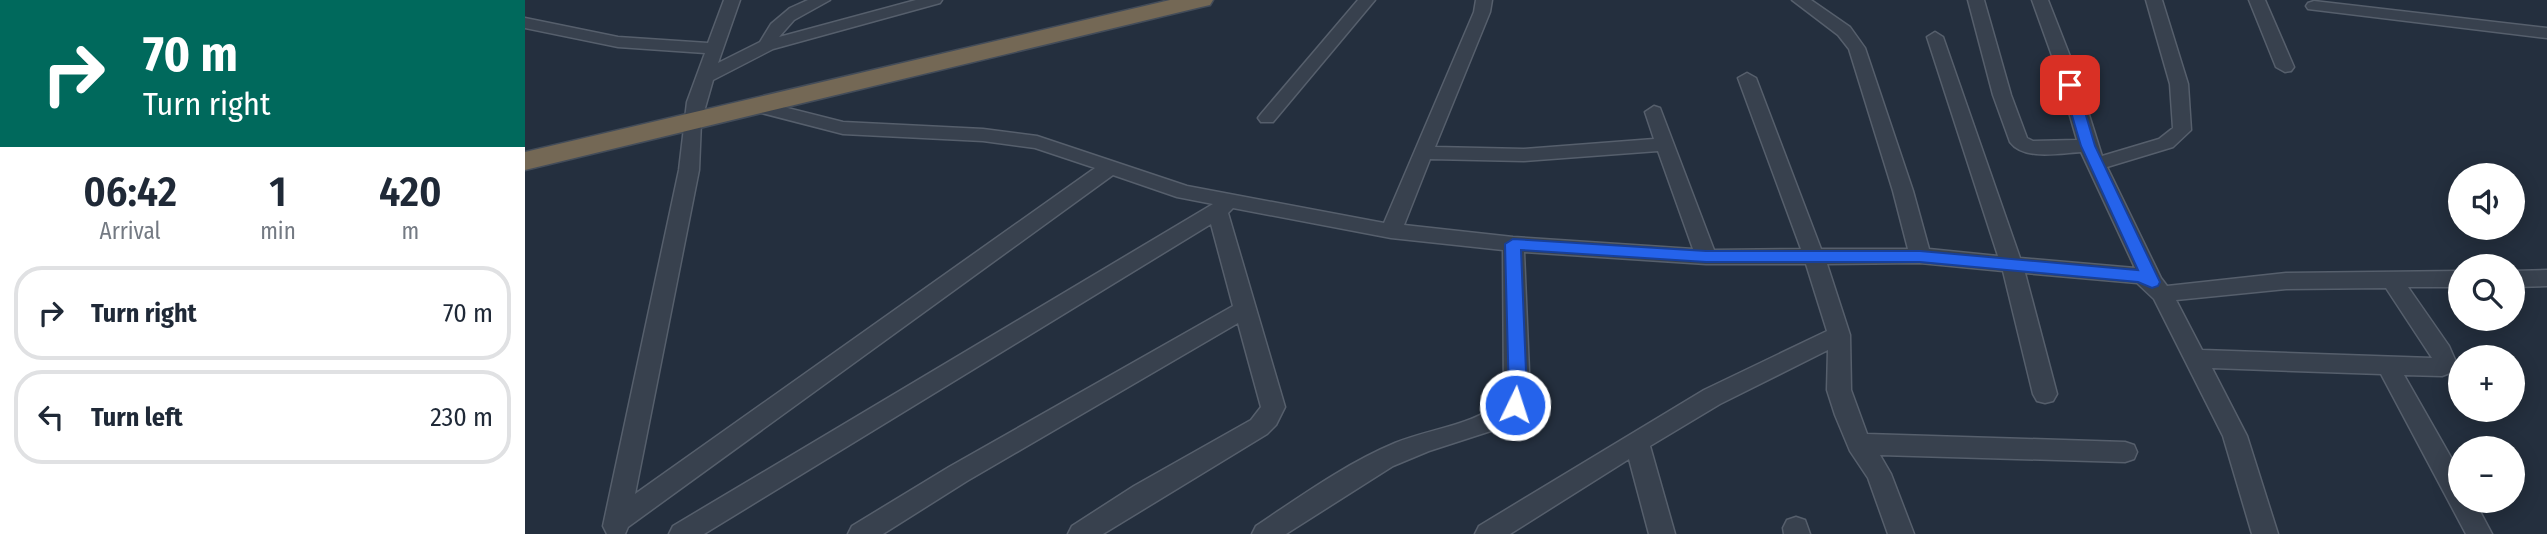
<!DOCTYPE html>
<meta charset="utf-8">
<style>
body{margin:0;font-family:"Fira Sans Condensed",sans-serif;background:#f6f6f7;color:#1f2937;height:100vh;display:flex;flex-direction:column;font-size:26px;white-space:nowrap}
*{box-sizing:border-box;margin:0}
p{font-size:23px;color:#747a83}
.icon{flex:none;width:38px;height:38px;fill:none;stroke:currentColor;stroke-width:2;stroke-linecap:round;stroke-linejoin:round}
.map{position:relative;flex:1;overflow:hidden}
.side{display:flex;flex-direction:column;background:#fff;width:525px}
.side>*{flex:none}
.hud{background:#00695c;color:#fff;overflow:hidden}
.buttons{position:absolute;left:1923px;top:163px;display:grid;gap:14px}
.buttons a{display:grid;place-items:center;width:77px;height:77px;border-radius:50%;background:#fff;box-shadow:0 4px 18px #0003;font-size:35px}
.pin{position:absolute;display:grid;place-items:center;width:60px;height:60px;color:#fff;margin:-30px;border-radius:14px;box-shadow:0 4px 10px #0006}
.me{position:absolute;width:77px;margin:-38px;rotate:4deg;stroke-linejoin:round;filter:drop-shadow(0 0 5px #0008)}
.turn{display:flex;align-items:center;gap:24px;height:147px;padding:0 28px;font-size:32px}
.turn .icon{width:91px;height:91px;stroke-width:2.5}
.turn b{display:block;font-size:49px;line-height:60px}
.eta{display:flex;justify-content:space-evenly;align-items:center;height:119px;text-align:center}
.eta b{font-size:42px;font-weight:600;line-height:49px}
ul{padding:0;list-style:none}
li{display:flex;align-items:center;gap:21px;height:94px;margin:0 14px 10px;padding:0 14px;border:4px solid #e0e1e3;border-radius:28px}
li div{flex:1}
li b{display:block;font-size:26px}
li em{font-style:normal}
main{display:flex;flex:1;min-height:0}
.map>svg:first-child{display:block}
.lines{fill:none;stroke-linecap:round;stroke-linejoin:round}
.minor-casing{stroke:#565f6c;stroke-width:3}
.highway-casing{stroke:#434c59;stroke-width:3}
.minor{fill:#38414e;fill-rule:evenodd}
.highway{fill:#746855;fill-rule:evenodd}
.route{fill:#2563eb;stroke:#184099;stroke-width:2}
</style>
<main>
<section class="side">
<div class="hud">
<div class="turn"><svg class="icon" aria-label="right" viewBox="0 0 24 24"><path d="M7 20v-9h11M14 6l5 5-5 5"/></svg><div><b>70 m</b>Turn right</div></div>
</div>
<div class="eta">
<div><b>06:42</b><p>Arrival</p></div>
<div><b>1</b><p>min</p></div>
<div><b>420</b><p>m</p></div>
</div>
<ul>
<li><svg class="icon" aria-label="right" viewBox="0 0 24 24"><path d="M7 20v-9h11M14 6l5 5-5 5"/></svg><div><b>Turn right</b></div><em>70 m</em></li>
<li><svg class="icon" aria-label="left" viewBox="0 0 24 24"><path d="M17 20v-9H6M10 6l-5 5 5 5"/></svg><div><b>Turn left</b></div><em>230 m</em></li>
</ul>
</section>
<div class="map">
<svg width="2022" height="534" viewBox="0 0 2022 534">
<rect width="100%" height="100%" fill="#242f3e"/>
<g class="lines">
<defs>
<path id="minor" d="M199,0H215L193,63L235,42L246,24L265,8L283,0H305L269,20L254,37L391,0H417L415,3L248,49L188,80L176,122L174,170L110,494L570,168L510,148L458,141L318,134L225,110L222,106L225,102L231,100L318,122L458,129L512,136L662,186L859,223L949,12L951,0H967L965,12L910,147L999,149L1129,139L1120,112L1129,106L1135,108L1189,250L1276,249L1213,78L1222,73L1231,78L1296,249H1383L1368,191L1324,49L1313,35L1267,0H1286L1325,27L1340,48L1388,191L1404,249L1473,256L1402,37L1410,32L1418,37L1495,258L1610,268L1556,152C1536,153 1499,161 1485,142L1468,95L1443,0H1459L1486,95L1502,138L1508,141L1552,140L1530,64L1507,0H1523L1548,64L1577,156L1634,139L1648,128L1645,84L1621,0H1637L1663,84L1666,130L1648,147L1582,167L1636,278L1642,286L1761,273L1936,271V287H1883L1924,346L1931,362L1925,373L1917,376L1879,375L1936,475V500H1949L1967,534H1941L1856,374L1687,368L1722,436L1753,534H1727L1698,436L1629,299L1612,283L1500,273L1532,394L1528,401L1520,403L1512,401L1508,394L1478,271L1395,263L1302,264L1325,335L1326,390L1342,434L1600,442L1609,445L1612,452L1609,459L1600,462L1355,455L1366,474L1389,534H1363L1343,478L1325,451L1310,415L1302,390L1303,350L1195,404L1125,446L1150,534H1124L1104,459L985,534H950L954,526L1179,390L1302,331L1281,264H1181L999,252L1005,395L996,412L975,428L904,451L868,466L761,534H727L731,526C776,496 820,464 870,443C906,428 950,426 979,399L978,250L866,238L708,208L703,213L760,407L751,425L742,434L578,534H543L547,526L609,486L726,420L736,407L713,323L442,481L358,534H323L327,526L424,467L708,306L686,224L179,534H144L148,526L688,204L652,197L588,175L103,527L100,534H82L78,526L154,170L162,102L180,53L93,47L0,28V18L93,37L183,43ZM1133,151L1168,249L988,237L879,225L905,159L999,161ZM1861,288L1907,358L1677,350L1651,300L1761,289Z
M833,0H850L748,122H736L733,118L736,114Z
M1724,0H1740L1769,67L1766,71L1760,72L1751,67Z
M1789,1L2022,28V38L1783,9L1781,6L1783,3Z
M2022,270V286L1988,287V271Z
M1271,517L1280,520L1285,534H1259L1258,528L1262,520Z"/>
<path id="highway" d="M645,0H688L685,5L676,7L0,170V152Z"/>
</defs>
<use href="#minor" class="minor-casing"/>
<use href="#highway" class="highway-casing"/>
<use href="#minor" class="minor"/>
<use href="#highway" class="highway"/>
</g>
<path class="route" d="M1545,81L1552,85L1570,146L1635,282L1633,286L1627,288L1613,282L1395,262H1181L996,250L1002,396L996,411L990,413L984,411L981,405L984,396L980,244L988,239L1181,251H1395L1613,270L1556,146L1538,85Z"/>
</svg>
<div class="buttons">
<a><svg class="icon" aria-label="sound" viewBox="0 0 24 24"><path d="M4 9h4l5-4v14l-5-4H4zM17 9q2 3 0 6"/></svg></a>
<a><svg class="icon" aria-label="search" viewBox="0 0 24 24"><circle cx="10" cy="10" r="6"/><path d="M15 15l6 6"/></svg></a>
<a>+</a>
<a>−</a>
</div>
<div class="pin" style="left:1545px;top:85px;background:#d93025"><svg class="icon" aria-label="arrive" viewBox="0 0 24 24"><path d="M6 21V4h12l-3 4 3 4H6"/></svg></div>
<svg class="me" style="left:990px;top:405px" viewBox="-20 -20 40 40"><circle r="17" fill="#2563eb" stroke="#fff" stroke-width="3"/><path d="M0-11L8 9 0 5-8 9z" fill="#fff"/></svg>
</div>
</main>
